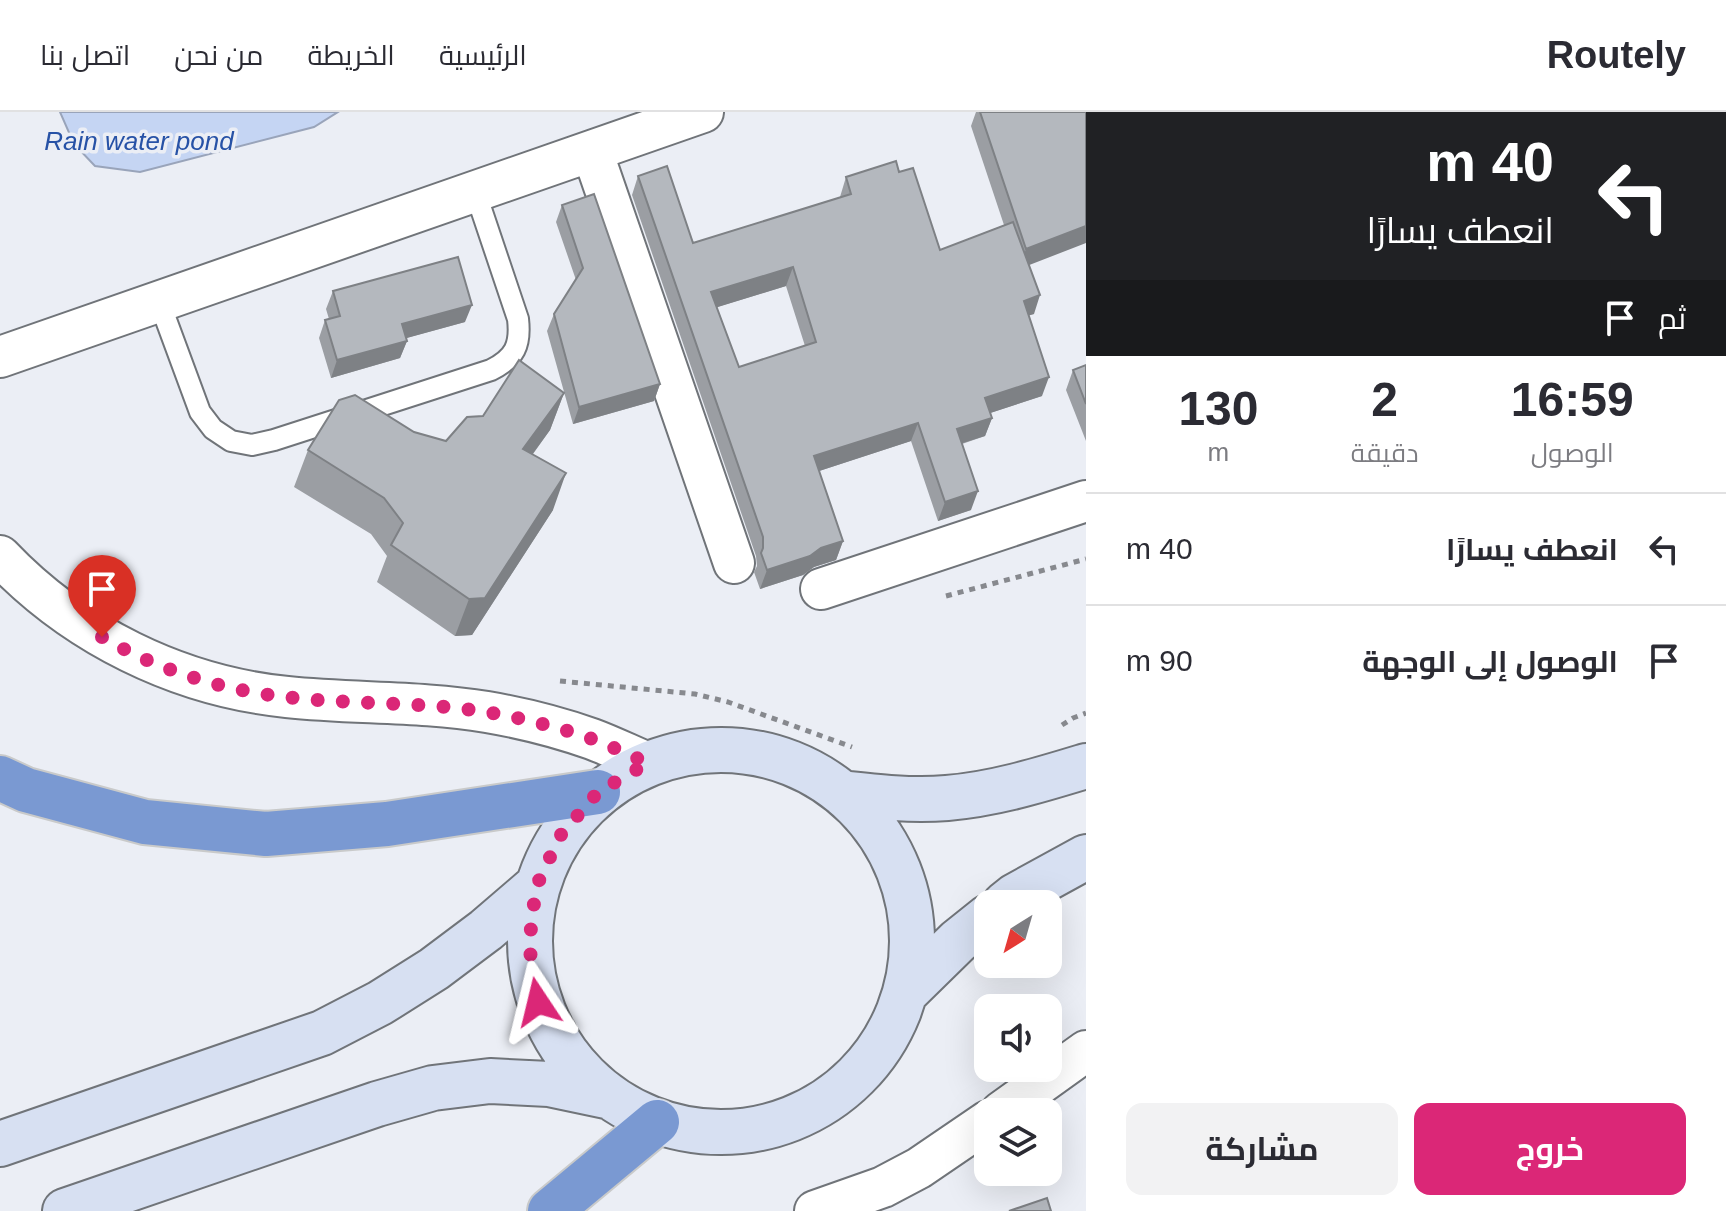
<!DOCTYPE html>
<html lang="ar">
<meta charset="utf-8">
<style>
body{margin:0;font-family:Arial,Cairo,sans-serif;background:#f2f2f3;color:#2b2b33;direction:rtl;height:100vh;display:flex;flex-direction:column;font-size:30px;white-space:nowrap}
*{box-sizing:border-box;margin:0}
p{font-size:26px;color:#7c7c81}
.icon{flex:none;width:44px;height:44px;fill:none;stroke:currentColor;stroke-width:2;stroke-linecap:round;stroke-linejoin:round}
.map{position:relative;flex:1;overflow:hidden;direction:ltr}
.sheet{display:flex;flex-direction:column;background:#fff;width:640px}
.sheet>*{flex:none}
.guide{background:#202124;color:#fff;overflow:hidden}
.needle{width:52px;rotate:217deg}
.buttons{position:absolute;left:974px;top:778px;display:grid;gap:16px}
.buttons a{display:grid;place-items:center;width:88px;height:88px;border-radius:16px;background:#fff;box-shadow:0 8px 32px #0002;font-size:40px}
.pin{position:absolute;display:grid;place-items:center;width:68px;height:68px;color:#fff;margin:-82px -34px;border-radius:50% 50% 50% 0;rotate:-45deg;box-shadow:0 0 8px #0007}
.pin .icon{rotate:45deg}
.me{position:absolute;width:88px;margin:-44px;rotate:350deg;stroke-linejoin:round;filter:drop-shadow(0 0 6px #0008)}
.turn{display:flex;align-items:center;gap:28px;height:168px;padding:0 40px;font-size:36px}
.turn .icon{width:104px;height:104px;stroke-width:2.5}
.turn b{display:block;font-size:56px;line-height:68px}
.then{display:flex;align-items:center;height:76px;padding:0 40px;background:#0003;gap:16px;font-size:30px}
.eta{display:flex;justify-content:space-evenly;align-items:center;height:136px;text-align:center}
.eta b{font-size:48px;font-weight:700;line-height:56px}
.button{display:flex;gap:16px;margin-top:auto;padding:16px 40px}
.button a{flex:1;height:92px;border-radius:16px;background:#db2777;color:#fff;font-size:32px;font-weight:700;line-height:92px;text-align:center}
.button a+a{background:#f2f2f3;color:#2b2b33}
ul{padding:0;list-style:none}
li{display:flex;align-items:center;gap:24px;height:112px;padding:0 40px;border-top:2px solid #e1e1e2}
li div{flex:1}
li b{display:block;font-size:30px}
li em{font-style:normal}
header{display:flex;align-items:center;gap:48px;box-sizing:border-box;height:112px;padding:0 40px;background:#fff;border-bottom:2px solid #e1e1e2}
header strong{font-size:38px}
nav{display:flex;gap:44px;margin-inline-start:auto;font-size:28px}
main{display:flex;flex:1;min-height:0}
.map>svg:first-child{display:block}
.water{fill:#c5d5f3;stroke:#99a4ba;stroke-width:2}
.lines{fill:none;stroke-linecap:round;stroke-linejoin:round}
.lane-casing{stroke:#707479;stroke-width:24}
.street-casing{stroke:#707479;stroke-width:44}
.secondary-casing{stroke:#707479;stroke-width:48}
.highway-casing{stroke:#c9caca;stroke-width:48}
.path{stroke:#87898e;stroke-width:5;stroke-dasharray:6 6;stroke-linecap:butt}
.lane{stroke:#fff;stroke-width:20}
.street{stroke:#fff;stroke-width:40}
.secondary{stroke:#d7e0f2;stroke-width:44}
.highway{stroke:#7a99d2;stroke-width:44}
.wall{fill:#9b9ea3;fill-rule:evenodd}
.shaded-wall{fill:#7e8185}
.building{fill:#b4b8be;stroke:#7e8185;stroke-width:2;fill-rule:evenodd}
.route{stroke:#db2777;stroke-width:14;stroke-dasharray:0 25.2}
.labels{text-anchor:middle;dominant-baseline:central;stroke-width:7;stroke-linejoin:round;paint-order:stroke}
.water-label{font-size:26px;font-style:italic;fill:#2752a6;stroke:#ebeef5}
</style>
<header>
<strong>Routely</strong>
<nav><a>الرئيسية</a><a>الخريطة</a><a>من نحن</a><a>اتصل بنا</a></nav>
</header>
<main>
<section class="sheet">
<div class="guide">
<div class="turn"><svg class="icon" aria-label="left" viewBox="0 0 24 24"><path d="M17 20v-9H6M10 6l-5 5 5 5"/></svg><div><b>40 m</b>انعطف يسارًا</div></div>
<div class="then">ثم<svg class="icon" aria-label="arrive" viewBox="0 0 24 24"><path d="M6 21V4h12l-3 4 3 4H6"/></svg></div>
</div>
<div class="eta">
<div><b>16:59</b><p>الوصول</p></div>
<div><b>2</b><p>دقيقة</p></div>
<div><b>130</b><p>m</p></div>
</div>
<ul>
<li><svg class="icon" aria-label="left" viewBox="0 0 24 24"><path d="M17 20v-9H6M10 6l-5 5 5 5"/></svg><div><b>انعطف يسارًا</b></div><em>40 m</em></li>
<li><svg class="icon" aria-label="arrive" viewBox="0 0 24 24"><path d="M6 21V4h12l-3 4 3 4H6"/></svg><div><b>الوصول إلى الوجهة</b></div><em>90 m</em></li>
</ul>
<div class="button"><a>خروج</a><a>مشاركة</a></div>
</section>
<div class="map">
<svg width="1086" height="1099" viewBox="0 0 1086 1099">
<rect width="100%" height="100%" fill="#ebeef5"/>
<path class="water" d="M60,0H338L314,15L140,60L95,54L74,32Z"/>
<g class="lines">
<defs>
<path id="lane" d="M159,189L200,300L213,317L231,329L252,333L274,328L491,258C515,246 521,233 518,207L475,79"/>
<path id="street" d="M592,39L734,451
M0,245L703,0
M0,444C75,523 178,574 287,585C354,592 420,589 487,600C522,606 558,615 592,627C611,634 629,643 648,651
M821,477L1086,389
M1001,1000L1086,939
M815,1099L883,1075L919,1056L988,1009"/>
<path id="secondary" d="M530 829a191 191 0 1 1 382 0a191 191 0 1 1-382 0Z
M842,681C877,685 912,689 947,686C995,682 1040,668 1086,654
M1005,792L1015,784L1086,745
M908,878L958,829L988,805
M0,1032L322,921L380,891L434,857L486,818L536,775
M65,1099L377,992L433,976L490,969L549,972L606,984"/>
<path id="highway" d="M0,666L26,678L145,710L266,722L387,712L598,680
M550,1099L657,1010"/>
</defs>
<use href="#lane" class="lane-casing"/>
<use href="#street" class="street-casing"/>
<use href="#secondary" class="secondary-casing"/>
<use href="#highway" class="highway-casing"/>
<path class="path" d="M946,484L1086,447
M560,569L695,582L728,590L852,635
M1062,613L1073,606L1086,601"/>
<use href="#lane" class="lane"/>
<use href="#street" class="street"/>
<use href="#secondary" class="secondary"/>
<use href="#highway" class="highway"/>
</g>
<path class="wall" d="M976,0H1086L1029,153L1034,202L1028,203L1042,284L990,301L992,306L985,324L962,332L971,398L938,409L911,329L819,359L843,429L836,448L814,455L803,463L760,477L754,460L757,454L756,444L632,83L638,64L693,131L840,85L846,65L899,60L940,138L1004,113L971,14ZM786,174L805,234L739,255L717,195Z
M562,93L660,272L654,289L573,312L547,219L554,202L576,168L556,110Z
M333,179L465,210L406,226L407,229L400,246L331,266L319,226L325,208L329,207L326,197Z
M1086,253V329L1066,278L1073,258Z
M564,281L550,318L533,342L553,398L472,523L455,524L377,470L387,444L371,422L294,375L308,338L446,329L483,304Z"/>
<path class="shaded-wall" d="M1086,114V131L1019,157L1026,137Z
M793,155L786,174L705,199L711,180Z
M1040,183L1034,202L1017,207L1024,189Z
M472,193L465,210L396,229L402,212Z
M407,229L400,246L331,266L337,248Z
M1049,265L1042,284L978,305L985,286Z
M660,272L654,289L573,312L579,295Z
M564,281L550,318L510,373L523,337Z
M992,306L985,324L950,335L957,317Z
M918,311L911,329L807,363L814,344Z
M566,361L553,398L472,523L455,524L469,487Z
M978,379L971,398L938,409L945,390Z
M843,429L836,448L814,455L803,463L760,477L767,458L821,436Z"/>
<path class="building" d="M980,0H1086V114L1026,137Z
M896,49L899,60L913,56L940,138L1013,110L1040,183L1024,189L1049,265L985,286L992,306L957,317L978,379L945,390L918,311L814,344L843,429L821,436L810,444L767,458L761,441L763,436V425L638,64L667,54L693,131L851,82L846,65ZM793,155L816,230L739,255L711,180Z
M594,82L660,272L579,295L554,202L583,156L562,93Z
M458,145L472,193L402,212L407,229L337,248L325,208L340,204L333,179Z
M519,248L564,281L523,337L566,361L485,486L469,487L391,433L403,411L384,386L308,338L339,288L355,283L414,320L446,329L467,305L483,304Z
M1086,253V292L1073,258Z
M1047,1086L1051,1099H1009Z"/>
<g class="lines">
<path class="route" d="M102,525C158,558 221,578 286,585C352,593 420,589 486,600C522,606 558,615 592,627C611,634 629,643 648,651L598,680L560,724L536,775L529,833L538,890"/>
</g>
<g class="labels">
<g class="water-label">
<text x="139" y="29">Rain water pond</text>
</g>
</g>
</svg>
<div class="buttons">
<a><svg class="needle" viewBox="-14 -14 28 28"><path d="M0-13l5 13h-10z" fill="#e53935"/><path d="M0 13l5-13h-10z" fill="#7c7c81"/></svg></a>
<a><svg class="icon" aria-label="sound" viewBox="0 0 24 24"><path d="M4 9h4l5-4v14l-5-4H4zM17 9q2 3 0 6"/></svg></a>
<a><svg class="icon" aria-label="layers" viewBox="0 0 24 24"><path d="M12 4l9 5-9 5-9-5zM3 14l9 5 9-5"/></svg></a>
</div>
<div class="pin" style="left:102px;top:525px;background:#d93025"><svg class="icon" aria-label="arrive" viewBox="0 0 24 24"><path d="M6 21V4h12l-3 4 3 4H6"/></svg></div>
<svg class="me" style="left:538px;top:890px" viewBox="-20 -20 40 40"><path d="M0-17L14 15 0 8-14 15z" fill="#db2777" stroke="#fff" stroke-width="4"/></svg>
</div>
</main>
